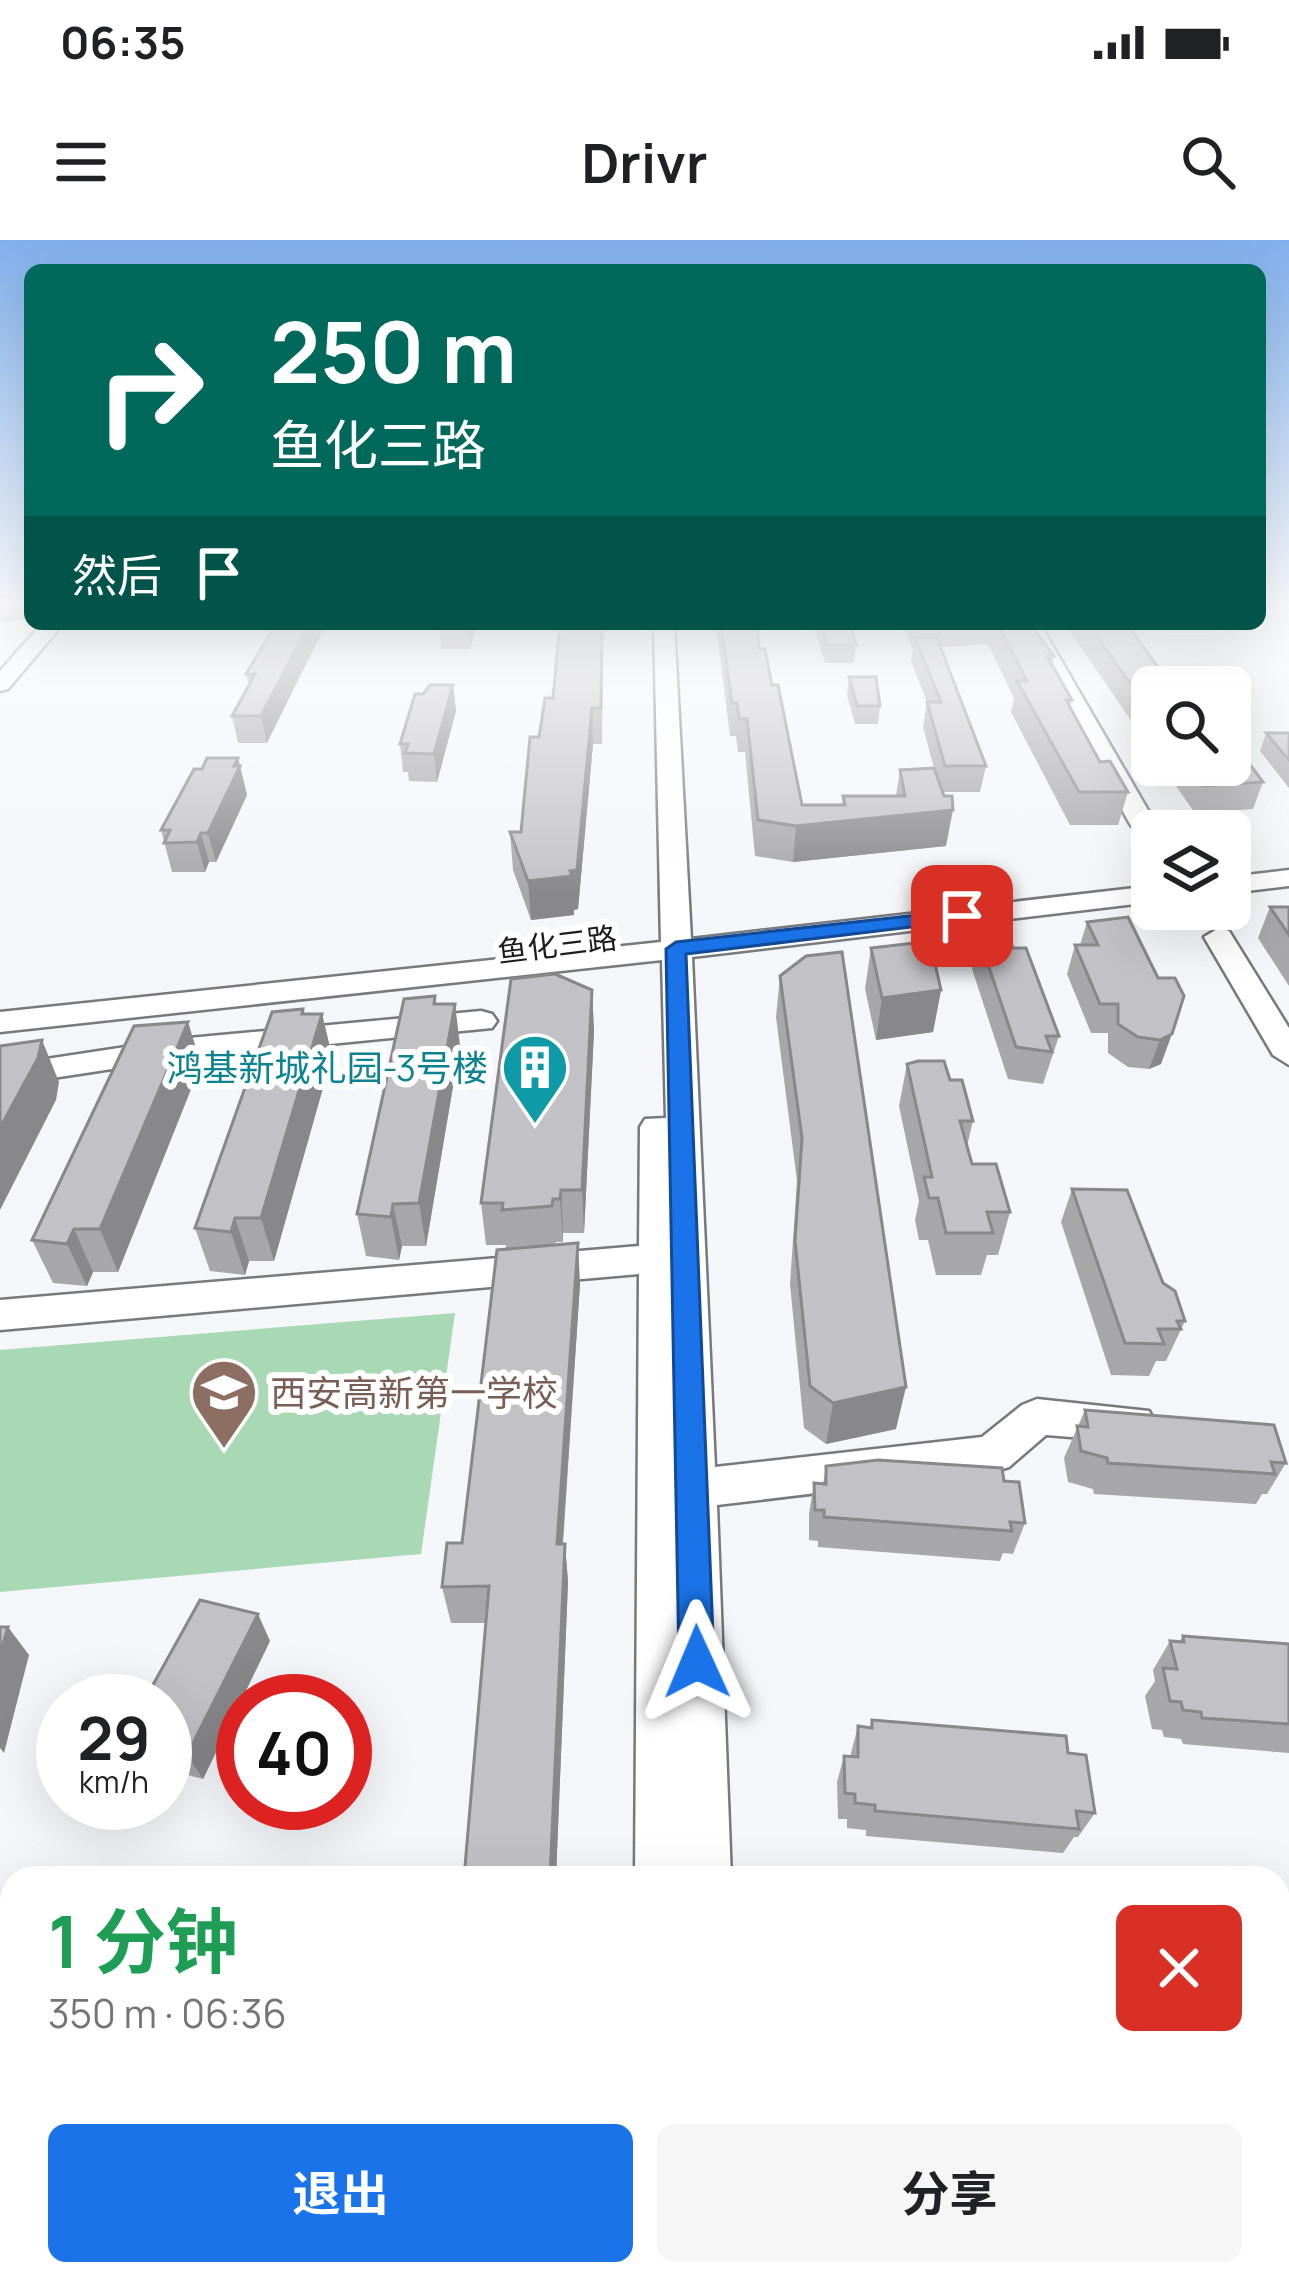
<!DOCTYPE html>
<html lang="zh">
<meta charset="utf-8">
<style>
body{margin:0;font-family:Manrope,"Noto Sans SC",sans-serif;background:#f6f6f6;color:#202124;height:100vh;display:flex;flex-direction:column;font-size:45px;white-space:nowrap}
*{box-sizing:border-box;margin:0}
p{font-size:39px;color:#757577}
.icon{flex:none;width:66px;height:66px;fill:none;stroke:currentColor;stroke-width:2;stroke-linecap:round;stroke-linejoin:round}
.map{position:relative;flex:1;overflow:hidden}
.drawer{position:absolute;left:0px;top:1626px;width:1290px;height:420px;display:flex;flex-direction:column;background:#fff;border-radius:36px 36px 0 0;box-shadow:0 12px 48px #0002}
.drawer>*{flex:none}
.banner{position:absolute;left:24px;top:24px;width:1242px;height:366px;border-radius:18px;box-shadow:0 12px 48px #0002;background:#00695c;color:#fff;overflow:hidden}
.tools{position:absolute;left:1131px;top:426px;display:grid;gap:24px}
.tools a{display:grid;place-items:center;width:120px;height:120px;border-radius:18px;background:#fff;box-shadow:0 12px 48px #0002;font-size:60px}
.speed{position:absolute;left:36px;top:1434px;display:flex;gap:24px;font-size:60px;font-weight:700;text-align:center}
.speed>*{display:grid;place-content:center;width:156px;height:156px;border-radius:50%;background:#fff;box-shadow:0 12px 48px #0002;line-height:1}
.speed small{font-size:30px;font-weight:400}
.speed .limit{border:18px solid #d22;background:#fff;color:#111}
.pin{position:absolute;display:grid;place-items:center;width:102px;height:102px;color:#fff;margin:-51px;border-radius:24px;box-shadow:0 6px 18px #0006}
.me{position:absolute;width:132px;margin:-66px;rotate:359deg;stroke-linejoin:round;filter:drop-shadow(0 0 9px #0008)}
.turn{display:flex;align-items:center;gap:42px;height:252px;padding:0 48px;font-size:54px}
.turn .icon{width:156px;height:156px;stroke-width:2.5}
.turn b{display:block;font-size:84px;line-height:102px}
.then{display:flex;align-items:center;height:114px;padding:0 48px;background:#0003;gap:24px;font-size:45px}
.round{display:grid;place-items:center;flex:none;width:126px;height:126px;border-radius:18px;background:#f6f6f6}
.summary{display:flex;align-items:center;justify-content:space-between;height:204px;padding:0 48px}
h1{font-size:72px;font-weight:700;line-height:90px;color:#1e9e55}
.cta{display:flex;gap:24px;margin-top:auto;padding:24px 48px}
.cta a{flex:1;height:138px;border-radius:18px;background:#1a73e8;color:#fff;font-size:48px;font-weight:700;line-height:138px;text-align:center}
.cta a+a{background:#f6f6f6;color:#202124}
.status{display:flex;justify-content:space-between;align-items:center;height:84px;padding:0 60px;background:#fff;direction:ltr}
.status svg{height:33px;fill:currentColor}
header{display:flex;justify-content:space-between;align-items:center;height:156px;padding:0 48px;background:#fff;font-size:54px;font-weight:700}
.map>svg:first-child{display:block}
.green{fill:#a8d8b4}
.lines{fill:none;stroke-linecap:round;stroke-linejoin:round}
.minor-casing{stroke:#77797c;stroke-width:5}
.path{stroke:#aeafb3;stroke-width:8;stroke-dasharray:9 14;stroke-linecap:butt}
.minor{fill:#fff;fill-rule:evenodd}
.wall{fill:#a7a6a9}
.shaded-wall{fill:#88878a}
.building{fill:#c2c1c5;stroke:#88878a;stroke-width:3}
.route{fill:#1a73e8;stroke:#114b97;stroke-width:3}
.labels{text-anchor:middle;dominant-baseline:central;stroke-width:12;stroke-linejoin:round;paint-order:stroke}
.far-street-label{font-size:30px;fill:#1b1c1e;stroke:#fff}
.culture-label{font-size:36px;fill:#0d838f;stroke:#fff;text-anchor:end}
.education-label{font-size:36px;fill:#785e54;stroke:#fff;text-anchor:start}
</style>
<div class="status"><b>06:35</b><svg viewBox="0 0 49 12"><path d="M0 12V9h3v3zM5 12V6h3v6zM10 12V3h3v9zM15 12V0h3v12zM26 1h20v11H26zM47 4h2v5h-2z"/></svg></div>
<header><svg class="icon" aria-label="menu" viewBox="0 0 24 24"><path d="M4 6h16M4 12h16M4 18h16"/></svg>Drivr<svg class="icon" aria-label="search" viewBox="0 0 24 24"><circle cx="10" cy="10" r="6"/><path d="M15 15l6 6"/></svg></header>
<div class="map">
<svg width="1289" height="2046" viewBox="0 0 1289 2046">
<rect width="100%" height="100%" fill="#f4f6fa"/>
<path class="green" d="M455,1073L421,1314L0,1352V1110Z"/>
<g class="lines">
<defs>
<path id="minor" d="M42,384H63L8,449L0,451V431Z
M654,384H674L691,699L1152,646V662L692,717L715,1227L982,1197L1022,1165L1037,1159L1149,1171L1156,1184L1149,1197L1134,1202L1046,1195L1009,1227L993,1232L717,1265L731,1638H635L639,1034L0,1090V1060L639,1006L640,887L645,879L666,878L662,720L0,792V772L661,702Z
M1020,384H1040L1156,584L1152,589H1134L1130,584Z
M1289,630V646L1230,653V637Z
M1219,688L1229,691L1289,788V825L1273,815L1204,697Z
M481,771L492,774L497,781L492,788L178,819L0,846V826L178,799Z
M633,2034H747V2046H633Z"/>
</defs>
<use href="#minor" class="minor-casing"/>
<path class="path" d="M186,2046L223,2034"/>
<use href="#minor" class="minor"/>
</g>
<path class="wall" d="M276,384L267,503H238L232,476L249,446L246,434Z
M439,384H477L470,409H441Z
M603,384L602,504H593L578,669L574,670V675L531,680L513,630L510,592H521L539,497L553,458Z
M716,384H757L759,409L772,445L802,565H842L843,556H896L900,530L934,528L923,487L927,462L911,421L913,409L902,384H1030L1054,416L1052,426L1072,460L1070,468L1100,522L1128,552L1118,585H1070L1011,472L1014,458L988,404L940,407L986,526L980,552H942L946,606L793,622L755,616L745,512H738L736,496H730Z
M813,384H840L856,405L854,423H825Z
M1065,384H1127L1152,447V511Z
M849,437L880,466L878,484H855L847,455Z
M453,445L456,471L437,542L409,541L408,532H403L400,504L423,454Z
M1266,493H1289V548L1260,511Z
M238,518L247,555L216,622H209L205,632H172L161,590L202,529Z
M1161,525H1230L1263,542L1253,569L1195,573Z
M1270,667H1289V746L1258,698Z
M1087,682L1158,738L1161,824L1149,829L1128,827L1108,813V793H1091L1067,734L1075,705H1080Z
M979,698L1013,708L1059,796L1043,844L1008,839L972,729Z
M871,708L941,750L933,792L876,800L865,749Z
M780,736L896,1189L826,1204L804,1188L790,1044L797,941L776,777Z
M592,750L594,791L584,993H563V1002H556L555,1005L580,1044L563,1304H565L568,1342L556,1638H464L486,1383H451L442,1347L462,1303L506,1009V1005H486L481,963Z
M436,764L460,805L426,1006H402L399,1020L366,1016L357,974Z
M303,769L305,774H322L332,816L274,1021H249L245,1035L210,1031L195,988Z
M201,824L118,1032H93L87,1046L53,1043L32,1000Z
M907,824L950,840L973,881L967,906L972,924L1010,972L998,1015H987L981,1035H936L928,1000H919L915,980L919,961L899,866Z
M1072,949L1163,1043L1185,1081L1166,1121H1156L1149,1136L1111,1135L1061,982Z
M1085,1170L1286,1223L1267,1254H1262L1256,1264L1094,1254L1093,1249L1068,1242L1064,1218Z
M826,1226L1004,1241L1025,1283L1013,1314L1003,1313L1000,1321L818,1307V1301L809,1300V1274L814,1243L823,1244Z
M1183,1396L1289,1404V1513L1183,1504L1181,1499L1164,1497L1162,1490L1152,1489L1145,1456L1155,1441L1153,1430L1170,1401L1179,1402Z
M270,1401L203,1539L165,1529V1461Z
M872,1480L1068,1513L1095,1573L1078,1597H1074L1063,1613L866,1596V1590L847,1588V1579H838L837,1542L844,1516L850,1517L858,1486L870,1487Z
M12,1807V1932L0,1934V1809Z
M776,2034H1000L967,2046H777Z"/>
<path class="shaded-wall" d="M0,366H30V379L0,382Z
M309,384H326L267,503L261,476Z
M468,384H477L470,409Z
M453,445L456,471L437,542L434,514Z
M592,468L593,504L578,669L574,670V675L531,680L528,641Z
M238,518L247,555L216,622L208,593Z
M953,570L946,606L793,622L796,586Z
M201,593L209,622L205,632L197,602Z
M592,750L594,791L584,993L582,950Z
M941,750L933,792L876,800L882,758Z
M455,764L460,805L426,1006L419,963Z
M303,769L312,807L322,774L332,816L274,1021L261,978Z
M188,782L201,824L118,1032L100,989Z
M1172,794L1161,824L1149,829L1160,800Z
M42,800L59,842L56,860L0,970V888Z
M561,950L563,993V1002L560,959Z
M393,964L402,1006L399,1020L391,977Z
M235,978L249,1021L245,1035L231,992Z
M74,989L93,1032L87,1046L67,1004Z
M578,1003L580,1044L560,1342L557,1304Z
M906,1147L896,1189L826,1204L833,1163Z
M565,1304L568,1342L556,1638H550Z
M258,1374L270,1401L203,1539L187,1515Z
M8,1387L29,1415L4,1513L0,1508V1414Z
M12,1848V1924L0,1918V1903Z
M986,2034H1000L967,2046H952Z"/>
<path class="building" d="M276,384H309L261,476H232L255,434H246Z
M560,384H602L601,468H592L577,630L570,631L572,636L528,641L510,592H521L530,497H539L545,458H553Z
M721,384H757L759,409H765L772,445H778L802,565H845L843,556H905L900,530L934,528L944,556H952L953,570L796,586L758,580L747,479H739L737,463H732Z
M820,384L851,386L856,405H827Z
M998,384H1030L1054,416H1047L1072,460H1066L1100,522L1110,521L1128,552H1079L1017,441H1027Z
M1088,384H1127L1172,447H1152V474Z
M915,398H937L986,526H945L927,462H941Z
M849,437H876L880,466H857Z
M430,445H453L434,514L405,513L408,504H400L415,454H423Z
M1266,493H1289V520Z
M1230,498L1263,542L1204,546L1189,525H1230Z
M207,518H238L234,526H240L208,593H201L197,602L164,603L170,590H161L194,529H202Z
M1270,667H1289V695Z
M1128,677L1158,738H1175L1184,756L1172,794L1160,800L1138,797L1118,784V764H1100L1075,705H1098L1087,682Z
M979,698H1009L1013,708H1026L1059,796H1046L1052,812L1016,807Z
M914,703L932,710L941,750L882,758L871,708Z
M842,712L906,1147L833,1163L810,1146L795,1001L802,898L780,736L806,716Z
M555,734L592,750L582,950H561L560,959H553L552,966L502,970L503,963H481L511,739Z
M435,756L434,764H455L419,963L393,964L391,977L357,974L404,759Z
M303,769L302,774H322L261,978H235L231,992L195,988L272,772Z
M188,782L100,989H74L67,1004L32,1000L134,786Z
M42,800L38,818L0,888V806Z
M918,821H944L950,840H962L973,881H960L972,924H996L1010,972H987L993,993H946L938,958H929L924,937H932L907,824Z
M1072,949L1127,950L1163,1043L1175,1051L1185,1081H1177L1181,1089H1158L1164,1104L1125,1103Z
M578,1003L557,1304H565L550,1638H464L489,1346L442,1347L447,1303H462L497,1010Z
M1085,1170L1274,1185L1286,1223L1271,1222L1275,1234L1108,1223L1107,1218L1081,1211L1077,1186L1088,1187Z
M878,1220L1002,1228L1004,1241L1019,1242L1025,1283L1010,1282L1012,1291L824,1277V1270H815L814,1243L826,1244V1226Z
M200,1360L258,1374L187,1515L165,1509V1461H144Z
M0,1387H8L0,1414Z
M1183,1396L1289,1404V1484L1202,1478L1201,1472L1183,1470L1181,1462L1170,1461L1163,1428L1177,1429L1170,1401L1184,1402Z
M872,1480L1066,1496L1068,1513L1086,1515L1095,1573L1076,1571L1079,1589L875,1571V1565L855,1563V1554L845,1553L844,1516L858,1517V1486L872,1488Z
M1289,1679V1926L1278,1930V1683Z
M12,1807V1848L0,1903V1809Z
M785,2034H986L952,2046H786Z"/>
<linearGradient id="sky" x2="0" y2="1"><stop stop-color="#81b0ec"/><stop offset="0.56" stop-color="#fafbfd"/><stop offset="1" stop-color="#fafbfd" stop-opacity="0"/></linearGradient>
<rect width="1289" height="653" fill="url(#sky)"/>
<path class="route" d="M962,670L969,672V680L686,714L714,1422L709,1434L697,1439L684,1434L679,1422L666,709L676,702Z"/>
<defs>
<symbol id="building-pin" viewBox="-11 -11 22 30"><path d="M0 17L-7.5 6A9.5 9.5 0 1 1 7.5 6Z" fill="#0f9aa8" stroke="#fff"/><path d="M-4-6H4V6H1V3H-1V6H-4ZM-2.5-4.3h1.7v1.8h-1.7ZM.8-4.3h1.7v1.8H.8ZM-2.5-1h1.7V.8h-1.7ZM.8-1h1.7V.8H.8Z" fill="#fff"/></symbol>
<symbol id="school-pin" viewBox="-11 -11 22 30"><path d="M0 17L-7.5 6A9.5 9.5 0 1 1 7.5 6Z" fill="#8d6e63" stroke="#fff"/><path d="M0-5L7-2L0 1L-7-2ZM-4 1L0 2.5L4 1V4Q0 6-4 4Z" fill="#fff"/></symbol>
</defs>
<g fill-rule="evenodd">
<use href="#building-pin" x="497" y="789" width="76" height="104"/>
<use href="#school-pin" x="186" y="1114" width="76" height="104"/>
</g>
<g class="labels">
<g class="far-street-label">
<text transform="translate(557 704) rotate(-7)">鱼化三路</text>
</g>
<g class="culture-label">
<text x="488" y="827">鸿基新城礼园-3号楼</text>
</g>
<g class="education-label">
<text x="270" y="1152">西安高新第一学校</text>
</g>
</g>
</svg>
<div class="tools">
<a><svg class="icon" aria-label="search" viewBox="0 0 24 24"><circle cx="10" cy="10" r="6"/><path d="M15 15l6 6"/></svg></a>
<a><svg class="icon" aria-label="layers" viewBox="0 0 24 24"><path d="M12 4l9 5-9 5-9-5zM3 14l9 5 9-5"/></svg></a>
</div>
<div class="speed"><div>29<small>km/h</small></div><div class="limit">40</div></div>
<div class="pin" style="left:962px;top:676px;background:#d93025"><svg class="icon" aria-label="arrive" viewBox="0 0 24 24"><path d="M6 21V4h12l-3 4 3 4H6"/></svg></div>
<svg class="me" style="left:697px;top:1422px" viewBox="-20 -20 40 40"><path d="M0-17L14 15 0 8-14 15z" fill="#1a73e8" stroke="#fff" stroke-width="4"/></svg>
<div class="banner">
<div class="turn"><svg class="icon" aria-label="right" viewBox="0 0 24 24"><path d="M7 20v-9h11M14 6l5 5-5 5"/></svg><div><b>250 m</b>鱼化三路</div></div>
<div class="then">然后<svg class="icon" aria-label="arrive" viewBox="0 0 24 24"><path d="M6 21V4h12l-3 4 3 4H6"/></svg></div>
</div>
<section class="drawer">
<div class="summary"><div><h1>1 分钟</h1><p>350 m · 06:36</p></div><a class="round" style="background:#d93025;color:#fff"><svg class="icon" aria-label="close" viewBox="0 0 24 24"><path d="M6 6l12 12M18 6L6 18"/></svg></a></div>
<div class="cta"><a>退出</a><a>分享</a></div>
</section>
</div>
